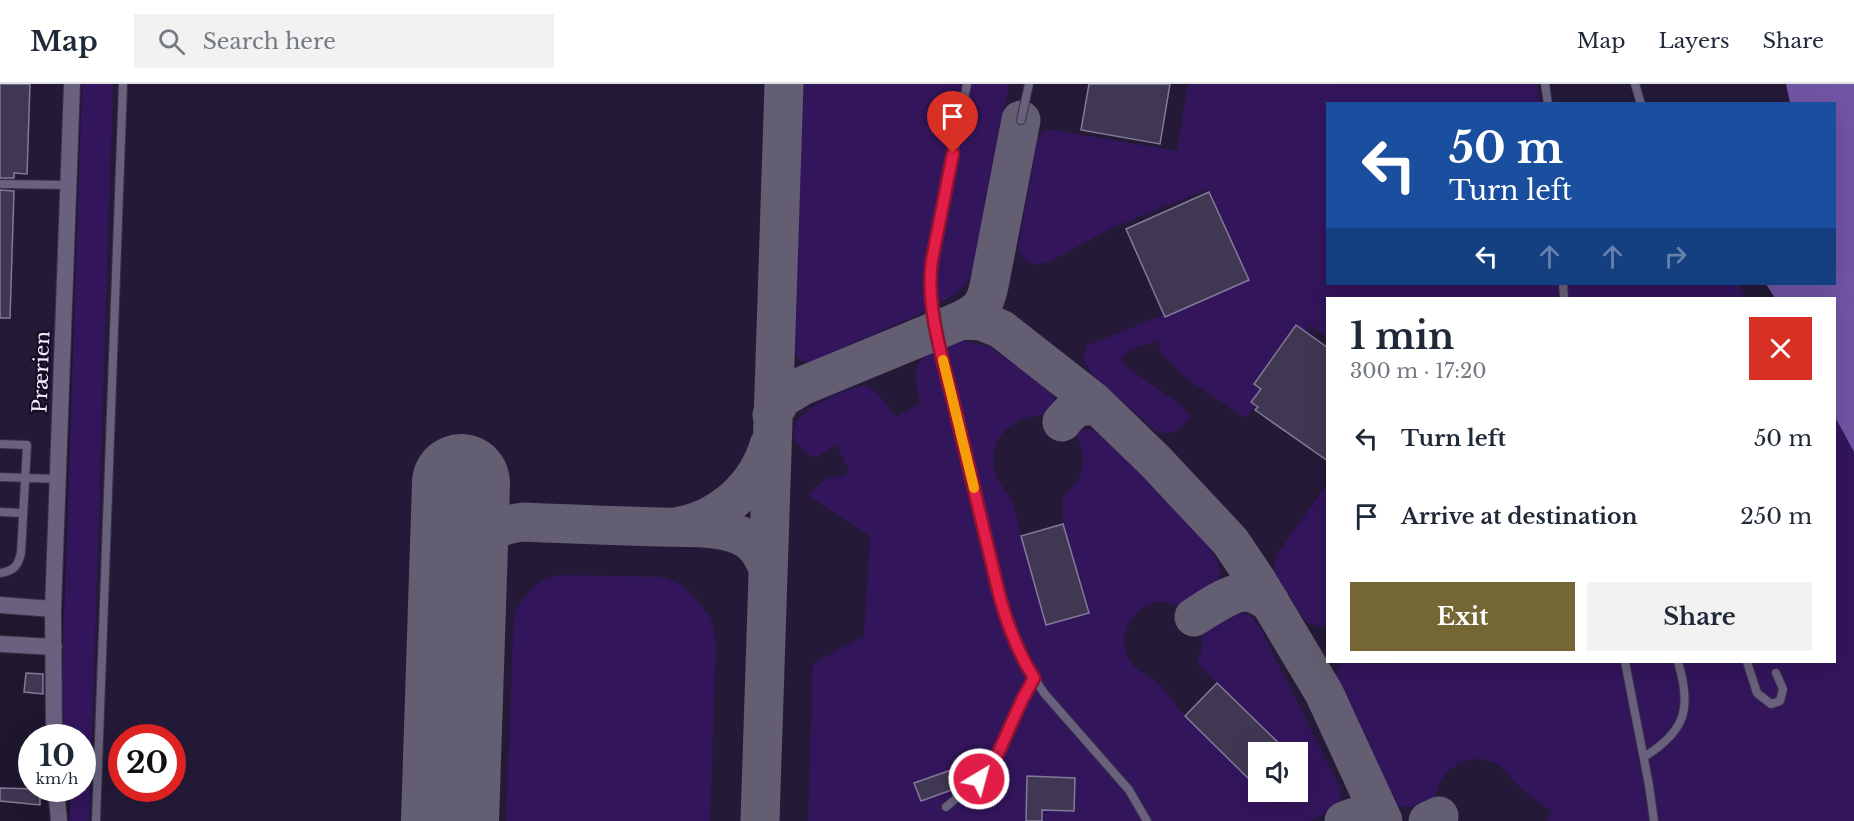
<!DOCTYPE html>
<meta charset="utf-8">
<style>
body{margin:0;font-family:"Libre Baskerville",serif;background:#f2f2f3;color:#1f2937;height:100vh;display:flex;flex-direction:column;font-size:22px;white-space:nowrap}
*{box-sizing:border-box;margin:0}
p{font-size:20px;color:#747a83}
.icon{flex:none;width:33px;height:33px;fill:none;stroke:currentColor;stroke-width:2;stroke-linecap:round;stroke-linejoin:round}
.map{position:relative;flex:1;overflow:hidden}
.drawer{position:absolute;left:1326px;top:213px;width:510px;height:366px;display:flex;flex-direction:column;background:#fff;border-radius:0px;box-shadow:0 6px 24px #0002}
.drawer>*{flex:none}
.banner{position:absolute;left:1326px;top:18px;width:510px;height:183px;border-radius:0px;box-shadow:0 6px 24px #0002;background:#1a4fa0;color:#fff;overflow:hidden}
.tools{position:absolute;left:1248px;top:658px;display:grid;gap:12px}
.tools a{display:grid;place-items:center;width:60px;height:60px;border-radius:0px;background:#fff;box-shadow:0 6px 24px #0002;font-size:30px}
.speed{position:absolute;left:18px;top:640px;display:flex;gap:12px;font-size:30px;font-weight:700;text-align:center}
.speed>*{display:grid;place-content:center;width:78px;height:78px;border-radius:50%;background:#fff;box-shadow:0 6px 24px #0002;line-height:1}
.speed small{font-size:15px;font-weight:400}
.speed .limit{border:9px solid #d22;background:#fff;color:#111}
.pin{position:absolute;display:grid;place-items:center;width:51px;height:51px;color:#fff;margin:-62px -26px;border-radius:50% 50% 50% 0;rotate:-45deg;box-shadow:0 0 6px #0007}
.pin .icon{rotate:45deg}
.me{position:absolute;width:66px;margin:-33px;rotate:37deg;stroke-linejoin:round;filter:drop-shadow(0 0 4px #0008)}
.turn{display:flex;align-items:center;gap:21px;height:126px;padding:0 24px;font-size:27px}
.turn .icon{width:78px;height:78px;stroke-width:2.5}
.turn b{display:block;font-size:42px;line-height:51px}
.lanes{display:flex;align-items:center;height:57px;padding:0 24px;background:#0003;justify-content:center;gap:30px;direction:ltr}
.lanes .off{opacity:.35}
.round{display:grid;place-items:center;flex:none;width:63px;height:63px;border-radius:0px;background:#f2f2f3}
.head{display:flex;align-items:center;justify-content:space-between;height:102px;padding:0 24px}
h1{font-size:36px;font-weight:800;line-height:45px}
.primary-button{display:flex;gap:12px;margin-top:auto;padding:12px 24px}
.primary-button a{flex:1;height:69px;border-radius:0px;background:#756635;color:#fff;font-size:24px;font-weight:800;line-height:69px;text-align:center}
.primary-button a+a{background:#f2f2f3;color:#1f2937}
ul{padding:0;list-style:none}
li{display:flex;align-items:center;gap:18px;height:78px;padding:0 24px}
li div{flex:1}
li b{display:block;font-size:22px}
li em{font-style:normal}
header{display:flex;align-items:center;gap:36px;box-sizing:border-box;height:84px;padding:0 30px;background:#fff;border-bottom:2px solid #e0e1e3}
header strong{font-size:28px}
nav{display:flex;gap:33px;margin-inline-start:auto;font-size:21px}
.search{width:420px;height:54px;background:#f2f2f3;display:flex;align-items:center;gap:15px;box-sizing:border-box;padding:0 21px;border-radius:0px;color:#747a83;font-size:22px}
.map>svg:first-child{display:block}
.built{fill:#241a38;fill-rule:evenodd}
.green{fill:#33155c;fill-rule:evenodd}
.water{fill:#7055a4}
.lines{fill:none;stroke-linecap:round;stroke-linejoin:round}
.taxiway{stroke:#645e72;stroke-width:39}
.runway{stroke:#645e72;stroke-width:98}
.building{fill:#403853;stroke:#837a98;stroke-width:1.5}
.lane-casing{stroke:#383244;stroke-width:10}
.street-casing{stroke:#383244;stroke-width:18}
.lane{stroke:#69617e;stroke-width:8}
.street{stroke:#69617e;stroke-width:16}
.route-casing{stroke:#92132f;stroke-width:15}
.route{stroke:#e11d48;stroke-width:10}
.slow{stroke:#f59e0b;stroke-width:10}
.labels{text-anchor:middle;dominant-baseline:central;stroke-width:4.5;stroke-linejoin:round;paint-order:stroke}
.street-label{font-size:20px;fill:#f3f0fe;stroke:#150d24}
</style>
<header>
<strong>Map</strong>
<div class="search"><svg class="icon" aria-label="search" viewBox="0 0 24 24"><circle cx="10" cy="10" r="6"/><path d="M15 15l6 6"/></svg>Search here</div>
<nav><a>Map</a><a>Layers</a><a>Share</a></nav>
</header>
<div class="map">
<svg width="1854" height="737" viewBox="0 0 1854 737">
<rect width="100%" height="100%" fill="#1e172e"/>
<path class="built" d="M0,0H72L53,525L0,521Z
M99,0H1786L1790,19L1328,20V200H1766L1775,214H1328V578H1834L1835,333L1854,368V737H69L72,705H82ZM122,654H172V705H122ZM1258,669H1298V708H1258Z"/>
<path class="green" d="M82,0H113L89,737H69L72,705H82V654H60Z
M801,0H1009L971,191L963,203L952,212L915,232L810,279C798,277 795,272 793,260Z
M1188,0H1537L1540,19L1328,20V200H1738L1746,214H1328L1327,253L1311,242L1246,334L1189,296L1160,268L1158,256L1127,267L1121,274L1127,283L1183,323L1190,332L1183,342L1172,349L1157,348L1093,291C1084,281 1083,274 1086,262L1245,198L1207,105L1116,142L1048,178L1034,181L1023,175L1018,164L1037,57L1043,48L1052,46L1177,67Z
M960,256L990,263L1053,307L1055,318L1048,332C1017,328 989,351 994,384C996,397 1006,405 1011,416C1017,427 1018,440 1021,452L1063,440V414C1083,395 1089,377 1076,351L1084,345L1093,346L1107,354C1129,377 1221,460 1220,488C1220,492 1217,498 1214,500C1210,504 1183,520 1179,521C1172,521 1165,516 1157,518C1130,524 1115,555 1131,578C1137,588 1147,591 1156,598C1167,607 1175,622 1185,632L1217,599L1197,578L1203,563L1202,550L1240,529L1250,531L1259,542L1342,708C1339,726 1324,730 1310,737H808L813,579L864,553L870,452L809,412C818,400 827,390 843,393L849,387L837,361L816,373C804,369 799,364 793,352C794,348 795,342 797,338C808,320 844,307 864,301C880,307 885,320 896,333L921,319C913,293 910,277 938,264C945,261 952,257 960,256ZM1258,669H1298V708H1258Z
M1835,333L1854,368V737H1546L1552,728C1540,718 1526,710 1515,699C1512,696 1510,692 1507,688C1493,674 1472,671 1456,681C1443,689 1437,701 1435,715L1411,723L1394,722L1390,717L1335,594L1337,584L1342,578C1358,578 1377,583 1393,578H1834Z
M1327,400V540L1320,543L1306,538L1277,493C1273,482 1274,476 1280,466Z
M557,491L664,493L683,502L697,516L711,535L716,557L710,737H506L514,529C527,508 533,499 557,491Z"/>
<path class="water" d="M1786,0H1854V368L1835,333L1834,214H1775L1766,200H1834V20L1790,19Z"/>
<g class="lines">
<path class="taxiway" d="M962,236L981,237L1001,245L1093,317L1155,377L1230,457L1257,497L1324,609L1383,737
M772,331L782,314L802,302L962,236C980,227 985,221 989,202L1021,36
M1062,338C1074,323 1079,321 1098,322
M680,442C722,434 757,402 769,361
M458,479C478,453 490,442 523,438C569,440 615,442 661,443C685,444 716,442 739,451C755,457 761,469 768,484
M1194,533C1207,525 1232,507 1247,508C1256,509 1263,514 1270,518
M760,737L784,0
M1344,737C1357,731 1366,730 1379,737
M1428,737L1439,732"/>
<path class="runway" d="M450,737L461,399"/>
</g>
<path class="building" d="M0,0H30L27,90L14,89V94H0Z
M1089,0H1170L1160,60L1081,46Z
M0,106L14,107L10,234H0Z
M1209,108L1249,196L1165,233L1126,145Z
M1296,241L1328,264V377L1255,326L1258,323L1251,318L1261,305L1254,300Z
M1063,440L1089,529L1046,541L1021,452Z
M26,589L43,590V610L24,608Z
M1217,599L1289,669H1258V704L1185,632Z
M951,686L957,704L921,717L914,699Z
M1027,692L1075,694L1074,727L1042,726V737H1026Z
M0,704L40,705V721L0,717Z"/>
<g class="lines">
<defs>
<path id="lane" d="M967,0L930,192L941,266L1000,514C1011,552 1022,576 1044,609L1129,706L1147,737
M1545,0L1548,20
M1635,0L1641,20
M1021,36L1029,0
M0,100L69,101
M1563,200L1564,214
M0,360L27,361L21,469C18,482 14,487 0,489
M0,393L58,395
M0,428L23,429
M1625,578L1649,701L1654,737
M1747,578L1757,609L1771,620L1780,617L1783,605L1776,589
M1644,673C1686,647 1692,624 1678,578
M946,723L979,695L995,676L1034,594
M96,737L123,0"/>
<path id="street" d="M0,521L53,525L72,0
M53,525L54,654
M0,560L54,563
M56,705L59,737"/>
</defs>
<use href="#lane" class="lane-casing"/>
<use href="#street" class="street-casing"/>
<use href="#lane" class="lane"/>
<use href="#street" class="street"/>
</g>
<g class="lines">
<defs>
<path id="route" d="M953,69L932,176C925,222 943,276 954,321C969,385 984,449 1000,514C1008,543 1018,568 1034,594L1022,616L995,676L979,695"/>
</defs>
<use href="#route" class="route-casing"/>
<use href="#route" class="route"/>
<path class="slow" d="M943,276L974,404"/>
</g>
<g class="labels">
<g class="street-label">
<text transform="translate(41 288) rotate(-88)">Prærien</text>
</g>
</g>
</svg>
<div class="tools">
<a><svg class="icon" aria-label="sound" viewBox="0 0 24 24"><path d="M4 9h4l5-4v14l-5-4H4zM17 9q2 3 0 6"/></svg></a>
</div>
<div class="speed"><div>10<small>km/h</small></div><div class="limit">20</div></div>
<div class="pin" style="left:953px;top:69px;background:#d93025"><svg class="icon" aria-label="arrive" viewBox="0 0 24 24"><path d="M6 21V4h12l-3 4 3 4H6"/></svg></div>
<svg class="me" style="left:979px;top:695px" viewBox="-20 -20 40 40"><circle r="17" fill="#e11d48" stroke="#fff" stroke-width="3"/><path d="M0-11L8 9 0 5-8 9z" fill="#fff"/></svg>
<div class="banner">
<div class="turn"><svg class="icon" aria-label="left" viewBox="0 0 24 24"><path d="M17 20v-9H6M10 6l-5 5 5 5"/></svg><div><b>50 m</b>Turn left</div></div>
<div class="lanes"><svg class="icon" aria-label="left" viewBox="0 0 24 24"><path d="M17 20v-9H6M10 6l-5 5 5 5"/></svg><svg class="icon off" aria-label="ahead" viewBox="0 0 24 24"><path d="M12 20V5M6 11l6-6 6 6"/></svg><svg class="icon off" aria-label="ahead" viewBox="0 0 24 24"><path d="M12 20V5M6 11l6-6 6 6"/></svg><svg class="icon off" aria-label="right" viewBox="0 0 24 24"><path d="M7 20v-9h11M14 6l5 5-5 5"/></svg></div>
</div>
<section class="drawer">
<div class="head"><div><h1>1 min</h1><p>300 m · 17:20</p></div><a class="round" style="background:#d93025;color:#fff"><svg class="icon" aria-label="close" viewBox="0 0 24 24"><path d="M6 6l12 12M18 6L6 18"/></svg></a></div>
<ul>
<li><svg class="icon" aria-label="left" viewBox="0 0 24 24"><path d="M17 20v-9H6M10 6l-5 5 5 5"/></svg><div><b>Turn left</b></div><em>50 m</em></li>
<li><svg class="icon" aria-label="arrive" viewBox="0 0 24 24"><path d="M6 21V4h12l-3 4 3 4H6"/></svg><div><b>Arrive at destination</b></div><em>250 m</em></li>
</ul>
<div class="primary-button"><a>Exit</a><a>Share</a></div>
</section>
</div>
